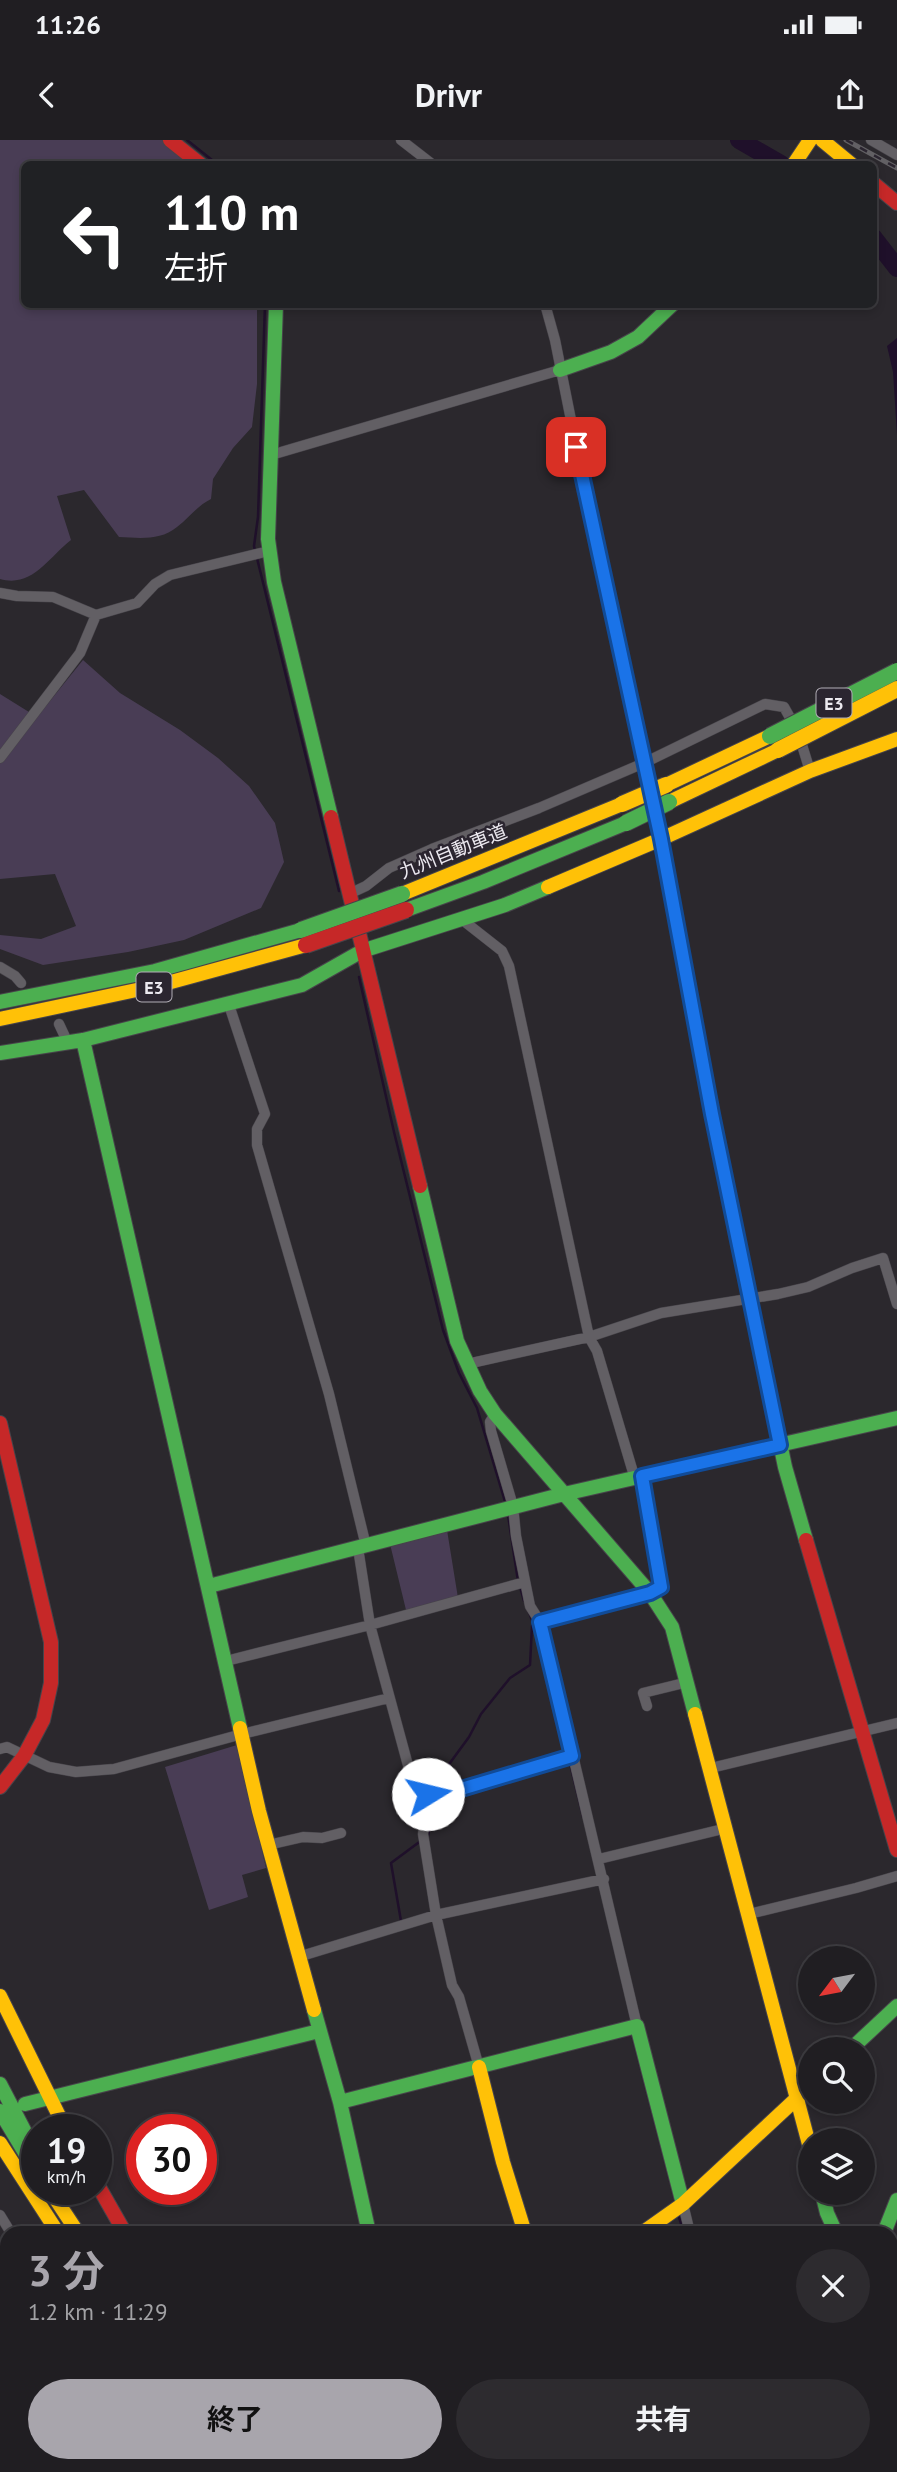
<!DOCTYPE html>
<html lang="ja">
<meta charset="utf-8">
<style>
body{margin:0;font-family:"PT Sans","Noto Sans JP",sans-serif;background:#2d2b2f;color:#f1f3f6;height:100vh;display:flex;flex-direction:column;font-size:26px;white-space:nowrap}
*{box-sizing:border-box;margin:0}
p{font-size:23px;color:#a2a2a5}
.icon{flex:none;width:38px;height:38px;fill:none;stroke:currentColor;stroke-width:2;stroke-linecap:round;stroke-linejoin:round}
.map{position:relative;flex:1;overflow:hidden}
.side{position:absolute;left:0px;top:2086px;width:898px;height:247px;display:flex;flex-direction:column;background:#201e22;border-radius:21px 21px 0 0;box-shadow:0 4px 10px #0003,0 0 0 2px #3d3c40}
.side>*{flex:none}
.guide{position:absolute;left:21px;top:21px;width:856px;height:147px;border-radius:10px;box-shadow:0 4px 10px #0003,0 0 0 2px #3d3c40;background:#202124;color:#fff;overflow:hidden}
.needle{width:46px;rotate:238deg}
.tools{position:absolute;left:798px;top:1806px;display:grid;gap:14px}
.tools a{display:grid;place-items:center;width:77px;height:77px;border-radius:50%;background:#201e22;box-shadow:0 4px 10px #0003,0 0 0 2px #3d3c40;font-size:35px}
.speed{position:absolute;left:21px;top:1974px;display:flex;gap:14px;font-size:35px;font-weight:700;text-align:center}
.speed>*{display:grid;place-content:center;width:91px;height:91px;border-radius:50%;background:#201e22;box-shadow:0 4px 10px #0003,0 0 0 2px #3d3c40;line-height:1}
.speed small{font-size:18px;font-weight:400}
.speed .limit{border:10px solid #d22;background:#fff;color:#111}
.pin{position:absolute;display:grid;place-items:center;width:60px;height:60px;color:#fff;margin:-30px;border-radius:14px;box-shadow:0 4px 10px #0006}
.me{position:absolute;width:77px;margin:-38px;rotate:81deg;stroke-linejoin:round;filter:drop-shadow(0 0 5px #0008)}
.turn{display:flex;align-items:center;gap:24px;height:147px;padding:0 28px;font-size:32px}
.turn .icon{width:91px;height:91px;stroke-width:2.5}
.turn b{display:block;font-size:49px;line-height:60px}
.round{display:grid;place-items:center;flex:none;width:74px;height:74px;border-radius:37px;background:#2d2b2f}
.overview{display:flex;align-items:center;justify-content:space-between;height:119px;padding:0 28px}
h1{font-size:42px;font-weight:700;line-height:52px;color:#a8a5ac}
.primary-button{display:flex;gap:14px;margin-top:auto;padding:14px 28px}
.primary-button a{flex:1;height:80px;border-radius:42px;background:#a8a5ac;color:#111;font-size:28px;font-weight:700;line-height:80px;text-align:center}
.primary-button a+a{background:#2d2b2f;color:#f1f3f6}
.status{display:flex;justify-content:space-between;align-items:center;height:49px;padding:0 35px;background:#201e22;direction:ltr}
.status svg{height:19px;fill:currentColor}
header{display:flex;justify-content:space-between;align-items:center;height:91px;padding:0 28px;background:#201e22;font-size:32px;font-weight:700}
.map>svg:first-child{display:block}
.green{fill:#493d55}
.water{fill:#1f102a}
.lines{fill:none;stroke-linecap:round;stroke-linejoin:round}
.stream{stroke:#1f102a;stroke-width:2.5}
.river{stroke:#1f102a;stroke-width:18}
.street-casing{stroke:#47444a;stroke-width:11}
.fast-casing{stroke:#47444a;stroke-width:16}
.slow-casing{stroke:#47444a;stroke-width:16}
.jam-casing{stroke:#47444a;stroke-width:16}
.street{stroke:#625f64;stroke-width:10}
.fast{stroke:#4caf50;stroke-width:14}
.slow{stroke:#ffc107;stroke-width:14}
.jam{stroke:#c62828;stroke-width:14}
.rail-casing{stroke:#626064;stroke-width:5}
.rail{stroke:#2b2530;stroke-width:2.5;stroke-dasharray:8;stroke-linecap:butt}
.fast-bridge-casing{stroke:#47444a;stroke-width:18;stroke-linecap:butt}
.slow-bridge-casing{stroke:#47444a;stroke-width:18;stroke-linecap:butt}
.jam-bridge-casing{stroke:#47444a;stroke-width:18;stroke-linecap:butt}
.fast-bridge{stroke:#4caf50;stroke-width:16}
.slow-bridge{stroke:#ffc107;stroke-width:16}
.jam-bridge{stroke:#c62828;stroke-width:16}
.route-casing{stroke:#114b97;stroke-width:18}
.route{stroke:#1a73e8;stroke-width:12}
.labels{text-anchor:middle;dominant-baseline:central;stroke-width:5;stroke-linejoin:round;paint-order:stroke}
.shield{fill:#2b2530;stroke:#b2aeb6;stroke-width:2}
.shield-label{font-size:18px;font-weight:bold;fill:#ece9f0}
.street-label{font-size:19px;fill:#ece9f0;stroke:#2b2530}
</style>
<div class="status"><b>11:26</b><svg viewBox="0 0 49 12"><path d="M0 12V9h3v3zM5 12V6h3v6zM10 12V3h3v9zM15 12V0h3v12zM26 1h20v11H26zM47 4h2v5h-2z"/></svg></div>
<header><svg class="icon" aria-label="back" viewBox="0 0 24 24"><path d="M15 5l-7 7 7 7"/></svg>Drivr<svg class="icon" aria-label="share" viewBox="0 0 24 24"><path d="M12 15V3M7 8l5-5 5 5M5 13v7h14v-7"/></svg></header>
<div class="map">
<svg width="897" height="2332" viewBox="0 0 897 2332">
<rect width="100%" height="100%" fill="#2b282d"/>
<path class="green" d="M0,0H163L188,13L196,24H24V164L257,165V244L252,287L233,308L213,339L211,359C197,366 190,377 177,387C160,401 139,398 119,397L84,350L57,356L71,400C48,418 32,448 0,439Z
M83,520L120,553L180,590L218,618L249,646L275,683L284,722L261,768L184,800L128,812L43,825L0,809V795L41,799L76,786L55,734L0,739V554L37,577Z
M447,1390L458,1458L406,1470L390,1404Z
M237,1605L266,1728L242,1735L248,1757L209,1770L165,1627Z"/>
<path class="water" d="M897,198V295L893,232L887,206Z
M897,2102V2246C886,2205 887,2143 897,2102Z"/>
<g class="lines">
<path class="stream" d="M187,0L217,24
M265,164L258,377L254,406L339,751
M359,837L394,992L443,1190L459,1233L477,1268L506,1365
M508,1375L518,1441
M520,1447L524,1461
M528,1470L540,1500
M549,1537L583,1677
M438,1652L447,1627L469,1597L481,1574L510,1538L530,1525L532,1486
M428,1696L436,1658
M401,1781L391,1723L422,1700
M633,1898L676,2064
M678,2074L684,2093
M746,2326L748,2332
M154,2332V2326"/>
<path class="river" d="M739,0L781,24
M873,97L897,128"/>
<defs>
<path id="street" d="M401,0L432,24
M871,0L897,15
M545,164L555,200L592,385L644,623
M271,315L560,230
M0,453L17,456L53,457L96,475L137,463L155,444L170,435L269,411
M0,618L80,513L96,475
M351,753L366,746L389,728L432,709L539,668L644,623L765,564L784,567L798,592L810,631
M460,778L502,811L509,826L589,1197L597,1211L635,1339
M0,827L15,836L21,843
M229,865L265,974L257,989V1005L329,1254L366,1406
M59,884L67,901
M467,1224L589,1197L661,1173L778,1154L808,1147L852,1128L883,1118L897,1164
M495,1274L490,1282L491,1291L513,1366L516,1396L530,1466L540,1482L548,1510L637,1886
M358,1408L370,1485L409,1629L419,1626L422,1629L428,1654L423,1694L436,1775L452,1845L459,1857L479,1927
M540,1482L650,1453L661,1447L642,1336
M226,1521L370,1485L525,1442
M647,1566L643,1553L688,1542
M0,1609L7,1607L49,1627L76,1632L114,1629L242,1594L389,1558
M711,1628L897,1583
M428,1654L441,1655L572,1616
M268,1705L303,1697L322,1698L341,1693
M599,1719L727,1688
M749,1774L856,1748L897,1736
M298,1817L436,1775L604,1739
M683,2064L690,2093
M0,2075L11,2093
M427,2326L428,2332
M585,2326L587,2332
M677,2332L681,2326"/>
<path id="fast" d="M276,164L268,399L274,442L331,677
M560,230L611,212L638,197L673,164
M406,770L483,742L626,683
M0,862L155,831L301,790
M83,900L240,1588
M0,913L83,900L302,845L362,811L505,765L548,747
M718,1004L785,1327L806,1400
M420,1046L457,1201L480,1251L495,1274L650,1453L672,1487L695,1574
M209,1446L564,1354L897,1278
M314,1870L340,1962L369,2093
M851,1909L897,1866
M0,1944L37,2015
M340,1962L637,1886L683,2064
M25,1964L319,1891
M0,1971L37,2033
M822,2053L827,2073L836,2093
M884,2093L897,2060
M891,2127L897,2128
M0,2287L7,2285
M176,2326L177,2332
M272,2326L278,2332"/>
<path id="slow" d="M822,0L851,24
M794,24L810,0
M644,623L661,699L718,1004
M666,645L770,596
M669,662L778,610
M548,747L661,699L810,631L897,599
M402,754L622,664
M0,879L160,845L306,805
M695,1574L810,2008
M240,1588L259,1671L314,1870
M0,1856L66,1990
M479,1927L503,2022L525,2093
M0,2003L58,2093
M49,2049L78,2093
M642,2093L683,2064L810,1946
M345,2326L346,2332"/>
<path id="jam" d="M170,0L200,24
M873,43L897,63
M331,677L420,1046
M0,1283L51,1502V1543L43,1580L24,1616L0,1647
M806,1400L897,1710
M96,2042L125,2093
M226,2326L232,2332
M242,2326L248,2332"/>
</defs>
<use href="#street" class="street-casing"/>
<use href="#fast" class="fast-casing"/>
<use href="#slow" class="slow-casing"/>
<use href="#jam" class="jam-casing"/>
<use href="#street" class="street"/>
<use href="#fast" class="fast"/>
<use href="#slow" class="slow"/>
<use href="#jam" class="jam"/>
<defs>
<path id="rail" d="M846,0L897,28"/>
</defs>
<use href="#rail" class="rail-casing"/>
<use href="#rail" class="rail"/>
<defs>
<path id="fast-bridge" d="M770,596L897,531
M626,683L669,662
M301,790L402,754"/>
<path id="slow-bridge" d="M778,610L897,549
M622,664L666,645"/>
<path id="jam-bridge" d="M306,805L406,770"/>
</defs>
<use href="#fast-bridge" class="fast-bridge-casing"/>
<use href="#slow-bridge" class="slow-bridge-casing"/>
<use href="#jam-bridge" class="jam-bridge-casing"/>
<use href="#fast-bridge" class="fast-bridge"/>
<use href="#slow-bridge" class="slow-bridge"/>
<use href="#jam-bridge" class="jam-bridge"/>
</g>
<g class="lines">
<defs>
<path id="route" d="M428,1654L441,1655L572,1616L540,1482L650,1453L661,1447L642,1336L780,1305L712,974L661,699L576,307"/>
</defs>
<use href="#route" class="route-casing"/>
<use href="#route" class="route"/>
</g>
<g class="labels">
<g class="shield">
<rect x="816.5" y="548.5" width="35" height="29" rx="5"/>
<rect x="136.5" y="832.5" width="35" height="29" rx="5"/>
</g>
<g class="shield-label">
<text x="834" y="563">E3</text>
<text x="154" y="847">E3</text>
</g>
<g class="street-label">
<text transform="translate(453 711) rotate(-22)">九州自動車道</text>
</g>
</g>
</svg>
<div class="tools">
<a><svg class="needle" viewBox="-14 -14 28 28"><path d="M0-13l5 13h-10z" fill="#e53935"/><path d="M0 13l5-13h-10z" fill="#a2a2a5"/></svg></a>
<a><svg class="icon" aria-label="search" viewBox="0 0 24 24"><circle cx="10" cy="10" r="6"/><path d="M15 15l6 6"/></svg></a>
<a><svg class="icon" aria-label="layers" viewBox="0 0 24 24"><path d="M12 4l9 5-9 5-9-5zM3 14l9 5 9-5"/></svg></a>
</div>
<div class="speed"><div>19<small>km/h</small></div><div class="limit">30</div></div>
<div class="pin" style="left:576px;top:307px;background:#d93025"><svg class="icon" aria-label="arrive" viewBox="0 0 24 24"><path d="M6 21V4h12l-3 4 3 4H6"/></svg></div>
<svg class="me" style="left:428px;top:1654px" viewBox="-20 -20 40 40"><circle r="19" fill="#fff"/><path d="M0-13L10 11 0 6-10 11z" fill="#1a73e8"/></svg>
<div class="guide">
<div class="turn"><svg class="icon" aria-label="left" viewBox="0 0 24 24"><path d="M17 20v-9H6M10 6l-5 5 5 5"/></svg><div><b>110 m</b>左折</div></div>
</div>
<section class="side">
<div class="overview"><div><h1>3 分</h1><p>1.2 km · 11:29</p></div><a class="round"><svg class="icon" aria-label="close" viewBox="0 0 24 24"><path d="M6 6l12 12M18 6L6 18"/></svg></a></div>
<div class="primary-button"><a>終了</a><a>共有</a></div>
</section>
</div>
